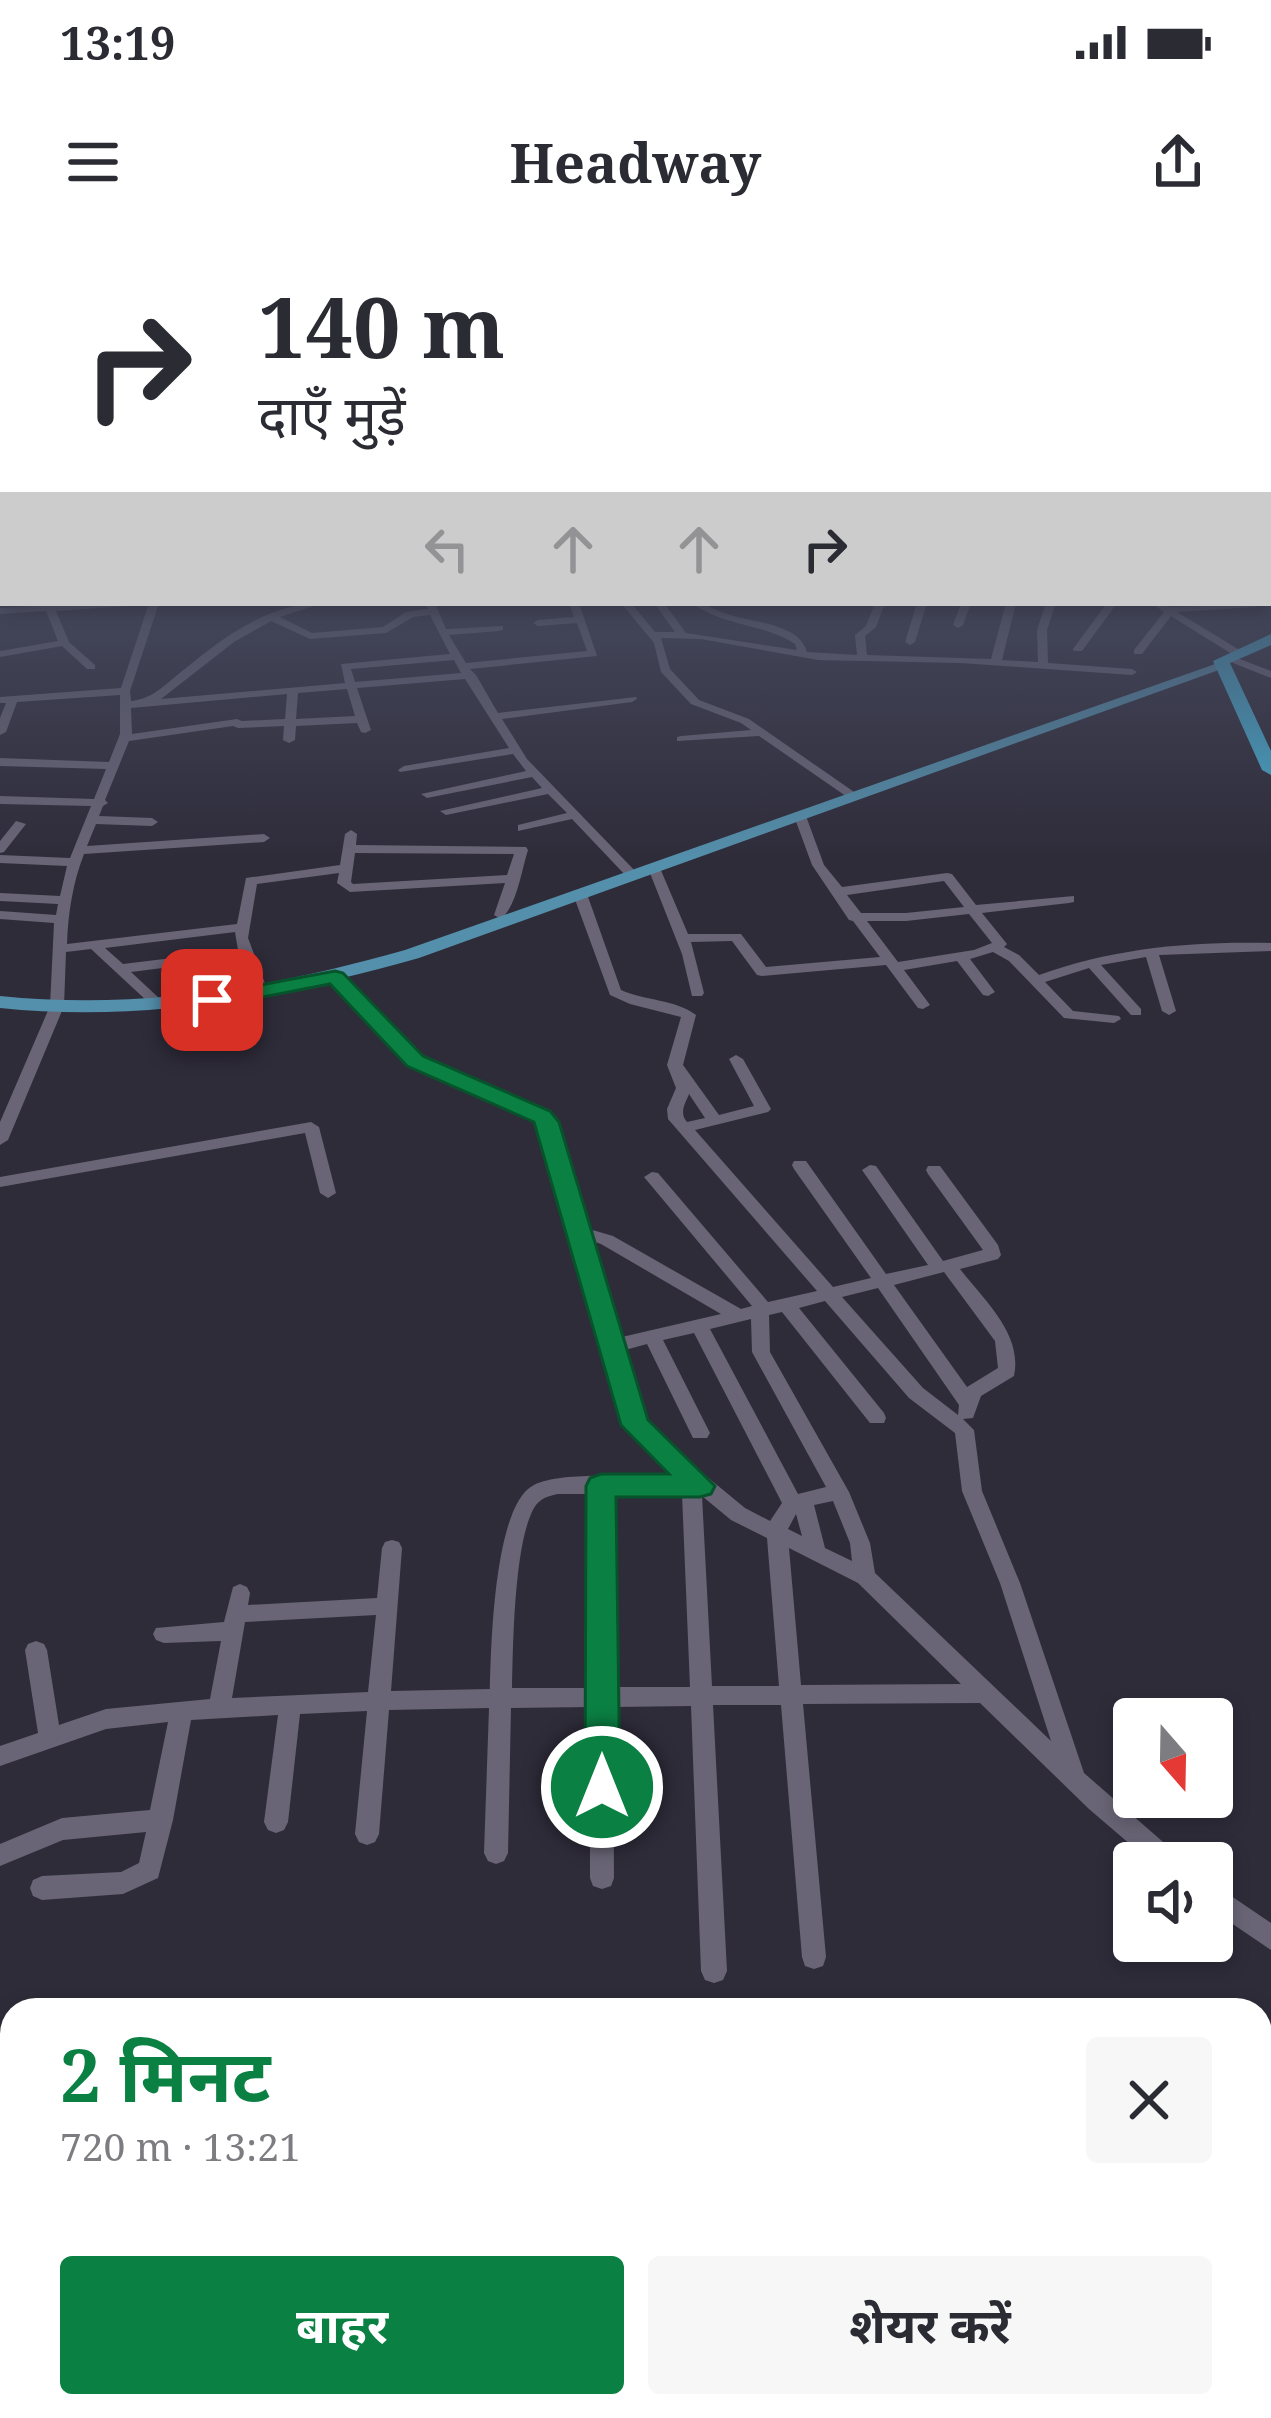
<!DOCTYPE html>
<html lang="hi">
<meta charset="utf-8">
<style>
body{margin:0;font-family:"Noto Serif","Noto Sans Devanagari",serif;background:#f7f7f7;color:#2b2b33;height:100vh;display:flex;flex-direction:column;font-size:45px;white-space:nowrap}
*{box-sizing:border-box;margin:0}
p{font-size:39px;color:#7c7c81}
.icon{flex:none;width:66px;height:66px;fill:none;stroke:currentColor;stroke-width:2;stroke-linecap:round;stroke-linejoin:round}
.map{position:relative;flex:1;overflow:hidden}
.details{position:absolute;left:0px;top:1758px;width:1272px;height:420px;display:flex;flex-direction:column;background:#fff;border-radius:36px 36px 0 0;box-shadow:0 6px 18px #0003}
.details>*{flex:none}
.guide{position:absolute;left:0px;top:0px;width:1272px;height:366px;box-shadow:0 6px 18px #0003;background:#fff;color:#2b2b33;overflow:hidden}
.needle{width:78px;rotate:160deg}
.buttons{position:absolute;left:1113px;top:1458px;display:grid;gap:24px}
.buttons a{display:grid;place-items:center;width:120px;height:120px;border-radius:12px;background:#fff;box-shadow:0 6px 18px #0003;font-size:60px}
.pin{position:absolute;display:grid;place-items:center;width:102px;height:102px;color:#fff;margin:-51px;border-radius:24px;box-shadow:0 6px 18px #0006}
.me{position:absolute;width:132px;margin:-66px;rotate:0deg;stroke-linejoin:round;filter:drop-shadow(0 0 9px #0008)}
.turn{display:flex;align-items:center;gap:42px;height:252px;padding:0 60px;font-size:54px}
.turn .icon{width:156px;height:156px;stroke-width:2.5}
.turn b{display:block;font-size:84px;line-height:102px}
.lanes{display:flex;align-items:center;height:114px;padding:0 60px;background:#0003;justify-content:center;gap:60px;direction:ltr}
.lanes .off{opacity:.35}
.round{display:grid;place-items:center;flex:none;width:126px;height:126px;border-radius:12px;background:#f7f7f7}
.head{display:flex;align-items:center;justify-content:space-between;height:204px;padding:0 60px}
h1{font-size:72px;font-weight:700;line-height:90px;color:#0b8043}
.button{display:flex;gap:24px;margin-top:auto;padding:24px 60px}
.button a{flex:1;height:138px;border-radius:12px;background:#0b8043;color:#fff;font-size:48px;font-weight:700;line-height:138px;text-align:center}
.button a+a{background:#f7f7f7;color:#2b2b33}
.status{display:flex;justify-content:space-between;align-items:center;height:84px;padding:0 60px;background:#fff;direction:ltr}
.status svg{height:33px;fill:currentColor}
header{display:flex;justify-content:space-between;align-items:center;height:156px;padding:0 60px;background:#fff;font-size:54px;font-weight:700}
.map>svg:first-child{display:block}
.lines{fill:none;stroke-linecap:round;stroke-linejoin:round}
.minor{fill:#696576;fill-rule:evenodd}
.major{fill:#548fab;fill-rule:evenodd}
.highway{fill:#46abce;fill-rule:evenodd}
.route{fill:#0b8043;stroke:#07532c;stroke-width:3}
</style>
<div class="status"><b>13:19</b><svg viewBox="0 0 49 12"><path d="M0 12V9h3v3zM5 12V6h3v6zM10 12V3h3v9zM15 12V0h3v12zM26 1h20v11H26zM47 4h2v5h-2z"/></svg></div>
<header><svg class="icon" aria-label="menu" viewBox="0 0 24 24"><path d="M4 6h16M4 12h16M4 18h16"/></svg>Headway<svg class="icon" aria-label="share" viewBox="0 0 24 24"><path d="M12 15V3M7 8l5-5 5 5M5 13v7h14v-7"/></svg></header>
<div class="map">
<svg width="1271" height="2178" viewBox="0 0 1271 2178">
<rect width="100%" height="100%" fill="#2f2c3a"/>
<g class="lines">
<path class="minor" d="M0,318L3,319V325L0,324Z
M1269,326H1271V332H1269Z
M1269,346H1271V352H1269Z
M43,363L54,365L134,363L129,366L56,371L69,402L95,425V429H87L62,406L0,417V411L58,401L46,371L0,374V368L44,365Z
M149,363H159L130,451L131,461C154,459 166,443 186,428C225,396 270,363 323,363L280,377L312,393L383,387L406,372L428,369L425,363H435L446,389L503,386V390L499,391L449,395L466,423L587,411L577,383L538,386L533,383L538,380L574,377L569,363H579L597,416L470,429L476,435L498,473L636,457L637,459L632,462L502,479L527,519L639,635L628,638L572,579L518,591V585L567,573L548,554L446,575L440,571L542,548L532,537L427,558L421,554L526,531L513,514L400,532L398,530L404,526L509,508L465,439L357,448L371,490L365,493L361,492L357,483L296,486L295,500L289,503L283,500L284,486L238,488L233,486L129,501L105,560L108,563L103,566L99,576L152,578L158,582L152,586L96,584L87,606L264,594L270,598L264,602L84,614C73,642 68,673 67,704L237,684L246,638L340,625L345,594L351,590L357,594L356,605L526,607L528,610C521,632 517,665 501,679L494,675L505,643L350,652L337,643L339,633L257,644L248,698L266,746L259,750L252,746L241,718L131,732L159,758L152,762L147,761L91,709L66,712L64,766L8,900L0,905V882L50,766L54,683L0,679V671L56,675L58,664L0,661V653L60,656L67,626L0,623V615L70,618L91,566L0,564V556L94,559L106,529L0,526V518L109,522L120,494V455L17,462L6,492L0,495V478L6,463H0V457L121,448ZM430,375L450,414L341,424L345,443L161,459L234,402L271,381L310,399L386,393L413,377ZM454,420L461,433L355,442L351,429ZM347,449L355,476L296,479L298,453ZM287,454L285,479L242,481L237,479L132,494L131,468ZM355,613L514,614L507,635L353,644L351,642ZM235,692L238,710L123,724L105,708Z
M621,363H631L655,392H675L655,364L664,363L686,393L797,410L795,404C763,383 722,386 692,363C706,363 716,371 730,375C754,383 799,383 807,412L857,415L855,395L866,386L875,363H885L876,387L865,396L867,415L991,419L1006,363H1016L1002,420L1038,422L1037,390L1046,363H1056L1047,390L1048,423L1132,429L1137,432L1132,435L961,423L818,420L701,399L661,398L670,429L699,460L749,479L857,554L859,557L853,561L759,496L677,501V497L681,496L751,490L741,483L691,464L661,432L654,403Z
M917,363H927L915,402L910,405L905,402Z
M961,363H971L963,385L958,388L953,385Z
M1107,363H1117L1082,411H1074L1073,409Z
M1151,363H1163L1169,367L1261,364L1256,367L1177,372L1243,412V416H1235L1171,376L1142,414H1134V410L1164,372Z
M1237,418L1271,431V438L1233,423L1232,421Z
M800,572L806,576L824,625L842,647L947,633L952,634L976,665L1074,656V662L1069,663L982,673L1007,704L1004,707L1019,715L1039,735C1114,708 1191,701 1271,703V711L1159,715L1176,771L1169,775L1162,771L1146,717L1101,725L1141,769V775H1131L1089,728L1045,742L1073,771L1119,776L1121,779L1114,783L1064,778L1009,721L993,712L970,719L995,752L988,756L983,755L957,721L904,730L930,765L923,769L918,768L886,725L762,736L757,735L732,701L691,702L704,753L702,756H692L682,714L648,628L649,625L660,628L688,694H741L766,727L880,717L853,681L849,680L812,625L794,576ZM944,641L964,667L906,673H861L847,655ZM969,674L992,703L974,710L898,722L867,681H906Z
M16,581L26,584L4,612L0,613V601Z
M580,650L587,654L621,750C645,761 675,759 696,775L683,825L719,875L754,866L729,819L736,815L743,819L771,869L768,872L695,890L833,1047L871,1038L794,929L792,925L794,921H806L886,1034L928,1025L862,930L870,925L876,926L943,1021L983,1010L928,934L926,930L928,926H940L998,1005L1001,1015L998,1019L960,1029C984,1060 1023,1094 1014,1136L981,1156L973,1178L963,1179L974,1190L982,1251L1020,1343L1084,1533L1178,1615L1182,1623H1152L1089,1569L980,1463L803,1464L826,1717L823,1726L814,1729L805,1726L802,1717L781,1465H713L727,1731L723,1740L714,1743L705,1740L701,1731L691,1466L613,1467L614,1638L611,1646L602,1649L593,1646L590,1638V1467L511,1468L508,1613L504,1621L496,1624L488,1621L484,1613L489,1468L389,1470L379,1594L375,1602L367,1605L359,1602L355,1594L367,1471L300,1474L288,1582L284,1590L276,1593L268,1590L264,1582L278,1475L191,1480L173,1580L158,1638L123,1654L42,1660L33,1656L30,1648L33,1640L42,1636L121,1632L139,1623L146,1592L63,1600L0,1626V1604L62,1578L150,1570L168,1482L106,1489L0,1526V1506L38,1493L25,1410L28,1404L36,1401L44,1404L47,1410L59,1485L106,1469L210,1459L221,1401L164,1403L156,1400L153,1394L156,1388L224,1382L233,1347L240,1344L247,1347L250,1353L248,1365L377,1358L382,1308L385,1302L392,1300L399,1302L402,1308L391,1451L490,1449C491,1407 494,1264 534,1245C564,1230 645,1238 682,1238L631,1193L542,886L536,880L410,824L330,740V734H340L420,818L548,874L557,884L589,989L613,996L741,1069L752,1066L644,937L652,932L658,933L768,1062L817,1051L668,879L667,869L676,848L667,825L681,777L630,764L610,755L573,654ZM689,854L705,878L687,882C679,873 685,864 689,854ZM592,1001L601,1004L721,1074L622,1097ZM944,1032L995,1101L998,1128L967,1147L894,1045ZM878,1048L959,1165L958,1175L923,1148L842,1057ZM825,1061L909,1158L955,1193L962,1251L1000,1343L1051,1501L875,1333L870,1303L849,1252L770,1112L769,1075L782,1072L870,1183H884L886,1178L884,1173L799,1068ZM751,1079L752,1112L826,1247L798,1254L710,1089ZM694,1093L782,1263L770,1281L745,1268L649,1189L625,1110L647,1104L693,1198H707L710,1193L663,1100ZM558,1254H591V1448H512C513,1406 514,1303 534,1268C540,1258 548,1256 558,1254ZM611,1254H682L690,1447H613ZM702,1256L731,1280L767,1298L779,1446H712ZM833,1261L850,1303L852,1321L825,1308L814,1265ZM796,1274L802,1296L788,1289ZM789,1308L858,1343L961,1444L801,1445ZM376,1375L368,1452L232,1458L245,1382Z
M311,882L319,887L336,953L328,958L320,953L305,893L0,947V937Z
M1212,1643L1271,1683V1710L1212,1670Z
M12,1831V1857L0,1858V1832Z"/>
<path class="major" d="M1218,423L1230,426L419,718C280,757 144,783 0,768V756C140,770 271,748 405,710Z"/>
<path class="highway" d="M1271,394V405L1230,423L1271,511V535L1262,530L1213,421Z
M1271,1871V2017L1260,2021V1875Z
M1260,2153L1265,2178H1219L1221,2166H1260Z"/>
</g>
<linearGradient id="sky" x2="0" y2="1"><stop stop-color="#1a1820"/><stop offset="0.51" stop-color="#474b60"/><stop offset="1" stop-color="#474b60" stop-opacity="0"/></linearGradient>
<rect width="1271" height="619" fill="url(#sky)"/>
<path class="route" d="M335,731L343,733L423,816L550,871L559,882L648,1180L715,1246L711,1254L700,1257H616L620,1547L615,1559L602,1563L590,1559L585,1547L586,1246L590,1238L601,1234H669L621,1185L534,882L407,826L330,744L212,767L201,760L212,754Z"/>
</svg>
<div class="buttons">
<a><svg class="needle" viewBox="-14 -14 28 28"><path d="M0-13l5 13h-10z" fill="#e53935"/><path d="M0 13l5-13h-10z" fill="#7c7c81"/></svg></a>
<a><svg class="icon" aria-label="sound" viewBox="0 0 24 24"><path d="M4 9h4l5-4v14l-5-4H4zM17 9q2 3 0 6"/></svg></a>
</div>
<div class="pin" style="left:212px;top:760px;background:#d93025"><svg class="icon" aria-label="arrive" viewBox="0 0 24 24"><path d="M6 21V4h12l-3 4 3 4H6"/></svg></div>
<svg class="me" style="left:602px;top:1547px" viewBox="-20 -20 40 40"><circle r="17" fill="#0b8043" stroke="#fff" stroke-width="3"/><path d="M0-11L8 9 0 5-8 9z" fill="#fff"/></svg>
<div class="guide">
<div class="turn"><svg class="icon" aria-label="right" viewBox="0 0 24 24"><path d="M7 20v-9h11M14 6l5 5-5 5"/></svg><div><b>140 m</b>दाएँ मुड़ें</div></div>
<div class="lanes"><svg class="icon off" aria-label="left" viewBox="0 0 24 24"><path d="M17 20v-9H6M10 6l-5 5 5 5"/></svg><svg class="icon off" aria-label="ahead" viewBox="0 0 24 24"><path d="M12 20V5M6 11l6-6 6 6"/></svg><svg class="icon off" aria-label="ahead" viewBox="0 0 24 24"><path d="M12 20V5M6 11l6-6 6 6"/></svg><svg class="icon" aria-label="right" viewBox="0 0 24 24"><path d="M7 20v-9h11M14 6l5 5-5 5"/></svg></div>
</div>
<section class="details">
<div class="head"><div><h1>2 मिनट</h1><p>720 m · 13:21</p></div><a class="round"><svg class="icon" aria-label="close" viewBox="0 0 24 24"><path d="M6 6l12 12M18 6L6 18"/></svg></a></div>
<div class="button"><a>बाहर</a><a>शेयर करें</a></div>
</section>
</div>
